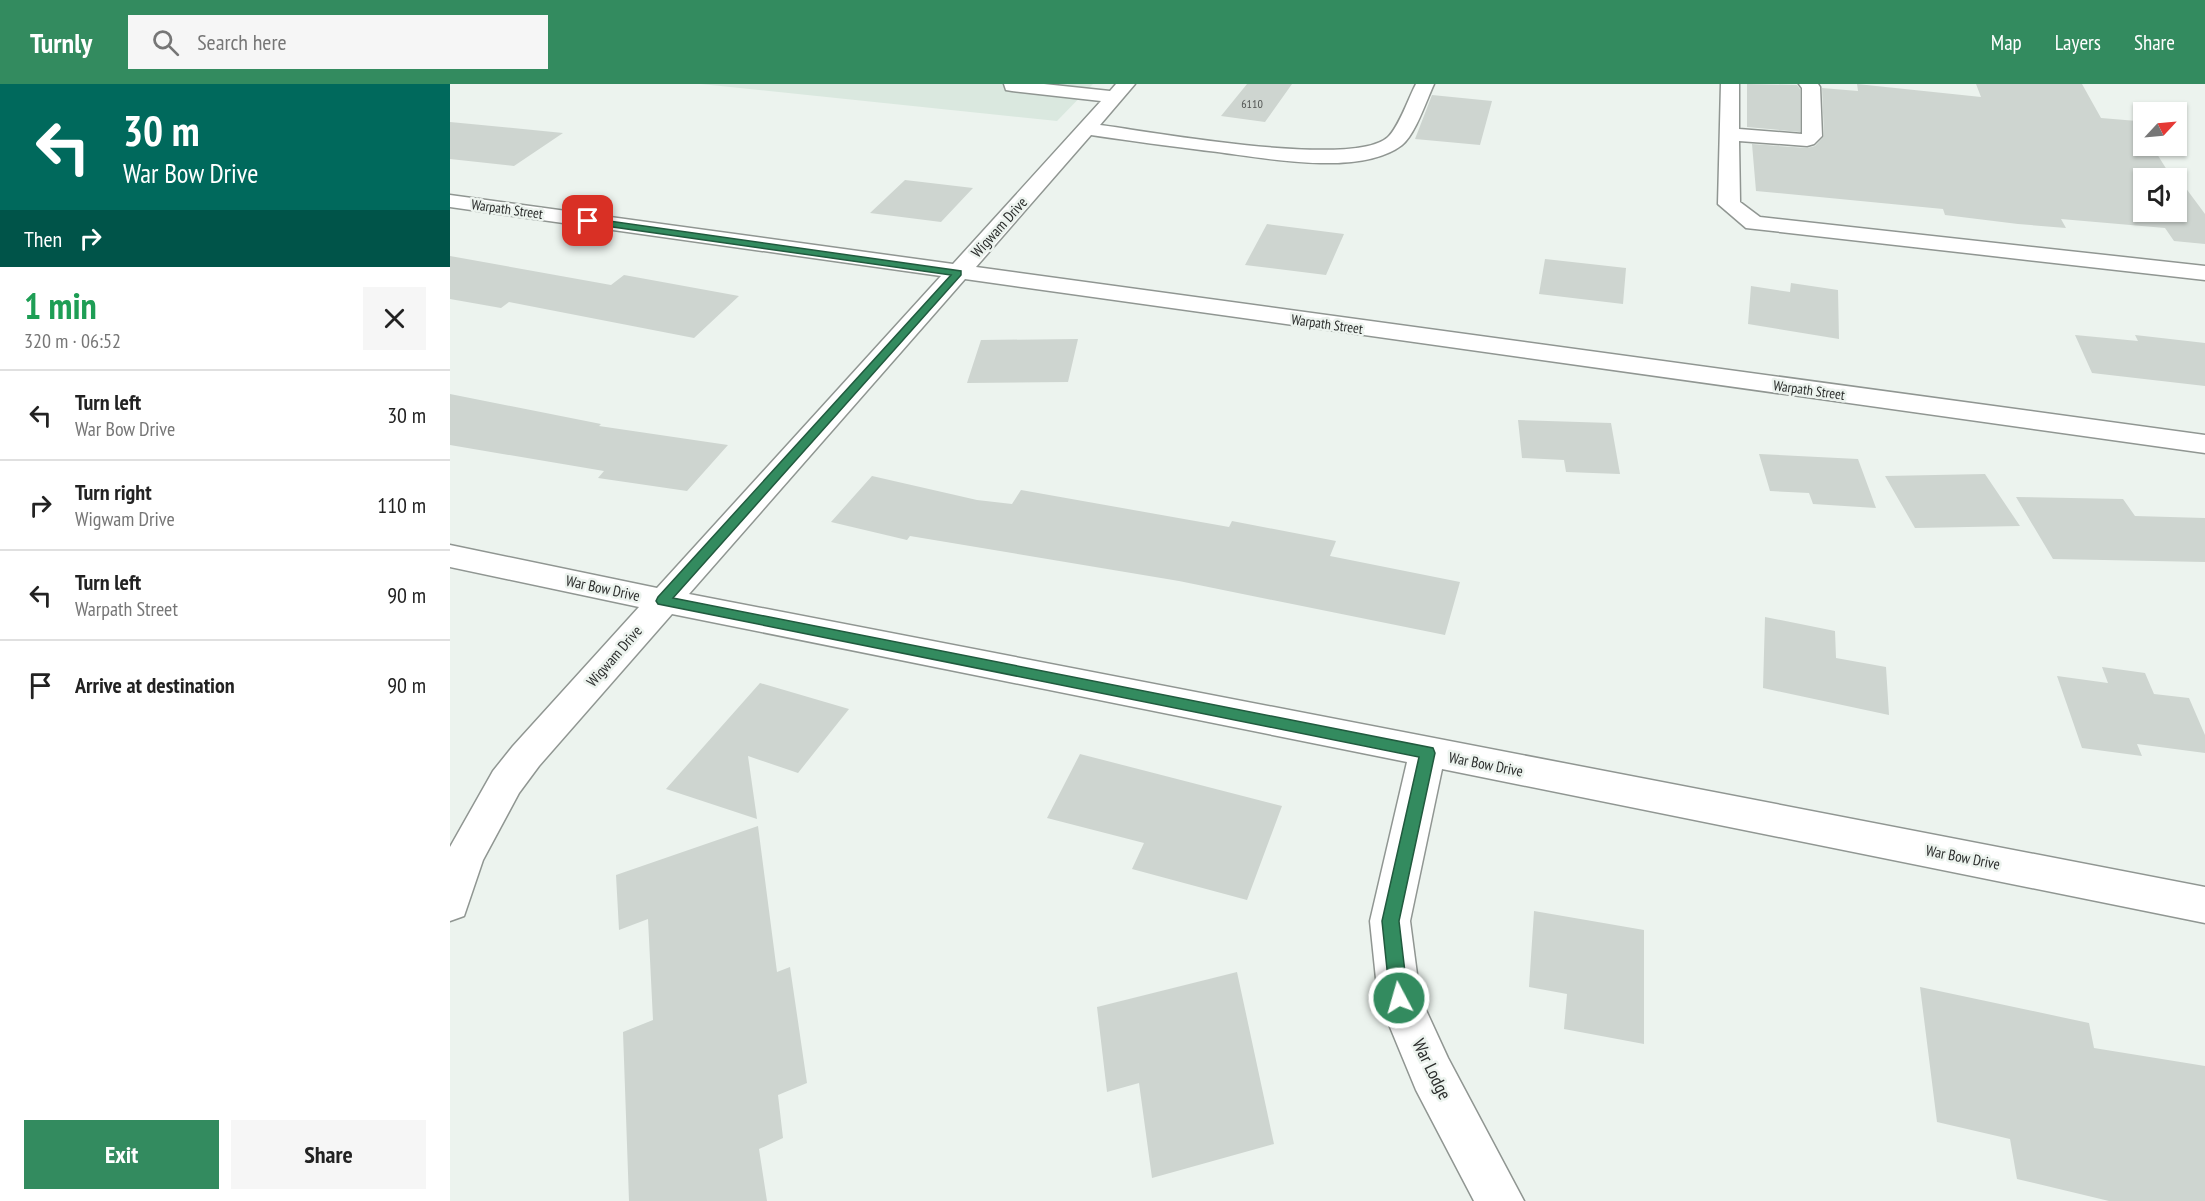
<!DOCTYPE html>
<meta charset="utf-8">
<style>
body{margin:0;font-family:"PT Sans Narrow",sans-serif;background:#f6f6f6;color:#222;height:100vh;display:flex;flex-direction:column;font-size:22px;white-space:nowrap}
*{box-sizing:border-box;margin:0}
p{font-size:20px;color:#767676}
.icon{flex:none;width:33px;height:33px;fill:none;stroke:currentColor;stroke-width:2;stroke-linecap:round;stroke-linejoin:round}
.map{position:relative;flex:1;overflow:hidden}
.panel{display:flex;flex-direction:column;background:#fff;width:450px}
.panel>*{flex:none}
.guide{background:#00695c;color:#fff;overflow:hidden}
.needle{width:39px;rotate:64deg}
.fabs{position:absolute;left:1683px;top:18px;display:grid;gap:12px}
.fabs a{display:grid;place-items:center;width:54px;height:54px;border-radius:0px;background:#fff;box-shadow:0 2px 4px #0004;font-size:30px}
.pin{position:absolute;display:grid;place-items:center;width:51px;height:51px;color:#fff;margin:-26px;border-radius:12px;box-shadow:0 3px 9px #0006}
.me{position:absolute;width:66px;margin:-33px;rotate:354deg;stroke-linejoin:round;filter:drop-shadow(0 0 4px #0008)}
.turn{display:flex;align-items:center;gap:21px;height:126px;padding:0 24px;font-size:27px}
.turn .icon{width:78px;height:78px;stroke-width:2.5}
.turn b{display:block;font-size:42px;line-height:51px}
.then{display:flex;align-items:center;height:57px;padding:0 24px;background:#0003;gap:12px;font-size:22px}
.round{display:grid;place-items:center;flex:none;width:63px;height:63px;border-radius:0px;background:#f6f6f6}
.overview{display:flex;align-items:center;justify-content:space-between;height:102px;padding:0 24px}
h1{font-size:36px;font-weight:700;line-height:45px;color:#1e9e55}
.action{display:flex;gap:12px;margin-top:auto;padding:12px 24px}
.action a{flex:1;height:69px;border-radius:0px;background:#338b5f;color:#fff;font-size:24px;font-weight:700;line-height:69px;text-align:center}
.action a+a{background:#f6f6f6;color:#222}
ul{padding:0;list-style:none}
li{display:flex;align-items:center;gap:18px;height:90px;padding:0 24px;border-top:2px solid #e0e0e0}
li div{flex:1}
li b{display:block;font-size:22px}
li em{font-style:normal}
header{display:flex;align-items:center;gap:36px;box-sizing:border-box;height:84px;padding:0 30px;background:#338b5f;color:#fff}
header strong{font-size:28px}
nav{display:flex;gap:33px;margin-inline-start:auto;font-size:21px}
.search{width:420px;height:54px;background:#f6f6f6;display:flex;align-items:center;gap:15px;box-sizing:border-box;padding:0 21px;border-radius:0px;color:#767676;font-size:22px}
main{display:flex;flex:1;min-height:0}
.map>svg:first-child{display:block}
.built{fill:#dae8df}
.building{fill:#ced5d0}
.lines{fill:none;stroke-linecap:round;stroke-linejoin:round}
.minor-casing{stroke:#909692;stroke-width:3}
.minor{fill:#fff;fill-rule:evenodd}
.route{fill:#338b5f;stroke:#215a3e;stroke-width:1.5}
.labels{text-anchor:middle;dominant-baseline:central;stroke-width:5;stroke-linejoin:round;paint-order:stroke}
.number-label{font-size:12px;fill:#535654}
.far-street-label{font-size:14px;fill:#2a2c2b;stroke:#ecf3ee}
.street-label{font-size:15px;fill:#2a2c2b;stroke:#ecf3ee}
.near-street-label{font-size:18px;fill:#2a2c2b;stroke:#ecf3ee}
</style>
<header>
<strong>Turnly</strong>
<div class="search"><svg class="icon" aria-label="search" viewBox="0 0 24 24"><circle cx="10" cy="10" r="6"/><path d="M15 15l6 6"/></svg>Search here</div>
<nav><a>Map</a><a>Layers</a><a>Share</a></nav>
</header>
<main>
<section class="panel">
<div class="guide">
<div class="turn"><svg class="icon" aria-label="left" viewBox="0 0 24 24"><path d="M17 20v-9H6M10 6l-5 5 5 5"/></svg><div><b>30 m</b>War Bow Drive</div></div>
<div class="then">Then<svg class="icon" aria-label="right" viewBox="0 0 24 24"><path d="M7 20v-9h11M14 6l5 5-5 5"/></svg></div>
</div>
<div class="overview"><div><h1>1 min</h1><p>320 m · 06:52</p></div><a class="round"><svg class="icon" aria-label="close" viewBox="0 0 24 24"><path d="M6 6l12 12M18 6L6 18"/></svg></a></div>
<ul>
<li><svg class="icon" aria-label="left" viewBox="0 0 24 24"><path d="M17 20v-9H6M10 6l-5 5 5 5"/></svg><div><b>Turn left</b><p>War Bow Drive</p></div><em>30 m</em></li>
<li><svg class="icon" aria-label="right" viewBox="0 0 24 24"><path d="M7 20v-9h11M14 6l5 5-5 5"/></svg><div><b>Turn right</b><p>Wigwam Drive</p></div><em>110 m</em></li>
<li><svg class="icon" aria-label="left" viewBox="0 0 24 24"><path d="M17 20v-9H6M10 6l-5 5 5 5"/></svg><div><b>Turn left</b><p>Warpath Street</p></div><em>90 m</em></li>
<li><svg class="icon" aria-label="arrive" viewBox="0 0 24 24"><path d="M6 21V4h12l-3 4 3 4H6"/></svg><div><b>Arrive at destination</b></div><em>90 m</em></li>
</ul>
<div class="action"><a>Exit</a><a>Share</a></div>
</section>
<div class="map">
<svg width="1755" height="1117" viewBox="0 0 1755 1117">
<rect width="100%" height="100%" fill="#ecf3ee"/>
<path class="built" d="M251,0H643L607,37Z"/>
<path class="building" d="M797,0H842L815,38L771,32Z
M1297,0L1347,1L1350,5V48L1297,43Z
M1407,0L1531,13L1526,0H1632L1651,34L1687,37L1694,48V62H1702L1722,94H1694V128H1726V101L1735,103L1755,130V160L1724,157L1715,144L1611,135L1616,144L1568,140L1495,131L1493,125L1306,107L1302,60L1357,64L1365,62L1374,52L1372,4L1408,7Z
M982,11L1042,17L1030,61L965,55Z
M0,38L21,40L113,49L64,82L0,75Z
M455,96L523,104L491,138L420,129Z
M817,140L894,150L876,191L795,181Z
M0,172L161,201L174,191L289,212L244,254L59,218L51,224L0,215Z
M1095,175L1176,184L1173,220L1089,210Z
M1341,199L1388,206L1389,255L1298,240L1301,202L1340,208Z
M1625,251L1688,257L1685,251L1755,259V302L1642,289Z
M628,255L618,298L517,299L531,256Z
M0,310L151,340L149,342L278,361L237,407L148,394L154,387L0,361Z
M1068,336L1161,339L1170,390L1116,388L1114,376L1072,374Z
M1309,370L1408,375L1426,424L1363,420L1359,409L1320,407Z
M1535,390L1570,442L1465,444L1435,392Z
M422,392L527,416L562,420L571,406L779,443L782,437L886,457L880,472L1010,498L995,551L729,497L460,452L457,456L381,438Z
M1566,413L1673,415L1685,432L1755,434V478L1603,475Z
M1315,533L1385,547L1386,574L1436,583L1439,631L1313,604Z
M1652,583L1695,589L1704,610L1739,614L1755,651V669L1687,660L1692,672L1632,664L1607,592L1658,599Z
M310,599L399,625L348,689L298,672L307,735L216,705Z
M630,670L832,722L797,816L682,785L694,759L597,734Z
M308,742L327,888L340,883L357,999L328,1011L333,1054L309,1065L317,1117H179L173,948L203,936L198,835L169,846L166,791Z
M1084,827L1194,846V960L1114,945L1117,910L1079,903Z
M787,888L824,1060L702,1094L689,999L657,1008L647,923Z
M1470,903L1639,939L1644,964L1755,982V1117H1659L1567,1095L1560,1055L1487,1038Z"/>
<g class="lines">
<defs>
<path id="minor" d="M554,0H594L660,7L666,0H685L650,41C703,48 903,85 938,53C949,43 959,13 966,0H984C977,15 965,51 952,61C909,94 811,73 759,67C720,62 680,57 641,51L526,183L1755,351V369L515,195L239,510L1755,803V839L992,685L960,837L970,913L998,974L1074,1117H1024L966,1006L928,914L920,837L957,678L222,530L89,682L69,709L33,776L14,832L0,837V763L43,687L63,662L189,523L0,483V461L207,504L491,192L0,123V111L503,180L651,17L562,7L556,6Z
M1271,0H1289V45L1352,50V4L1349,0H1368L1370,3L1372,52L1364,60L1357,62L1289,57L1290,118L1310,133L1755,182V196L1296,144L1268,120Z"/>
</defs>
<use href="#minor" class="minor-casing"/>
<use href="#minor" class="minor"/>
</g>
<path class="route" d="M138,134L511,187V191L223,514L983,664L985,669L949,837L958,914L955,920L949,923L943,920L940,914L932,837L969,673L208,520L206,517L208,513L501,191L135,139V135Z"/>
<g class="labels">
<g class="number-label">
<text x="802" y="19">6110</text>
</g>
<g class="far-street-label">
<text transform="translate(57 125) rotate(8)">Warpath Street</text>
<text transform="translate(877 240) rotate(8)">Warpath Street</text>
<text transform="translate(1359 306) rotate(8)">Warpath Street</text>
</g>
<g class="street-label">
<text transform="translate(549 143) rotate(-48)">Wigwam Drive</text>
<text transform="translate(153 504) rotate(12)">War Bow Drive</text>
<text transform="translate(164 572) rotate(-49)">Wigwam Drive</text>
<text transform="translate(1036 680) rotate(11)">War Bow Drive</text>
<text transform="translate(1513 773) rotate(11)">War Bow Drive</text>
</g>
<g class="near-street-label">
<text transform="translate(982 985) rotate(64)">War Lodge</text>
</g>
</g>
</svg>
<div class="fabs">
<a><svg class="needle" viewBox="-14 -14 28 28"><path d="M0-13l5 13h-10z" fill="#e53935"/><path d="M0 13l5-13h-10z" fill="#767676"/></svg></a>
<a><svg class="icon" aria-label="sound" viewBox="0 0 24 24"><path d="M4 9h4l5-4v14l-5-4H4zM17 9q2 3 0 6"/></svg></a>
</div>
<div class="pin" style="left:138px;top:137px;background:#d93025"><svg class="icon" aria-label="arrive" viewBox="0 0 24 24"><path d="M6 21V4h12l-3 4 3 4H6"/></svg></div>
<svg class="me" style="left:949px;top:914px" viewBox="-20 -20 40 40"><circle r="17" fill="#338b5f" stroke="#fff" stroke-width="3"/><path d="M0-11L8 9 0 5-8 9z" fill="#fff"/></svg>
</div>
</main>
